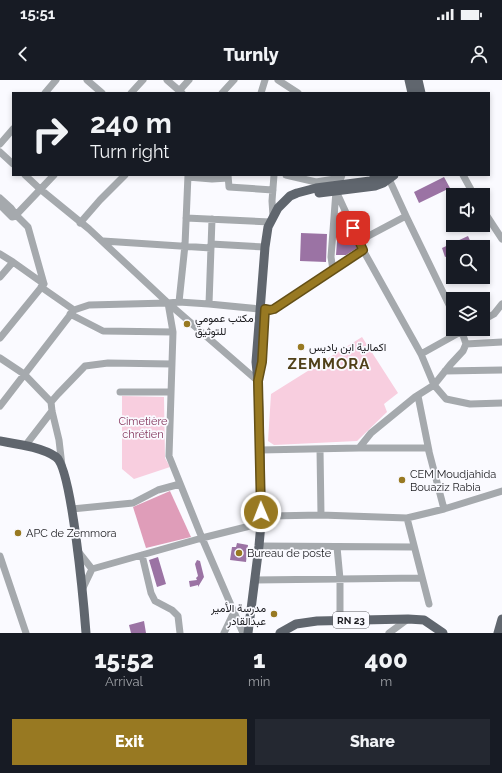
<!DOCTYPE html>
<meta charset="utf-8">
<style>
body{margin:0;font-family:Raleway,Vazirmatn,sans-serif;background:#242831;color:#f1f3f6;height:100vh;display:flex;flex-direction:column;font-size:15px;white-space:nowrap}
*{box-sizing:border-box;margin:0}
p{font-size:13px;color:#9ea1a6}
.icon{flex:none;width:22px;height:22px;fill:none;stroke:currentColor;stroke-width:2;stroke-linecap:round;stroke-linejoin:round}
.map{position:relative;height:553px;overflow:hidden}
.details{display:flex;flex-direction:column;background:#171b24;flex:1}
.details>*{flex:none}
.top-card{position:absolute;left:12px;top:12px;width:478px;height:84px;border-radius:0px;box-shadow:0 2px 6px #0003;background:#171b24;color:#f1f3f6;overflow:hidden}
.fabs{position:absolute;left:446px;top:108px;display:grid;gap:8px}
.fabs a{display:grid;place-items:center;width:44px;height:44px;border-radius:0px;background:#171b24;box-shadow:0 2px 6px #0003;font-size:20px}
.pin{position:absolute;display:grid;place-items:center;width:34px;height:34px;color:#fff;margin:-17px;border-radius:8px;box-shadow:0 2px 6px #0006}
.me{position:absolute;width:44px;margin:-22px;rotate:359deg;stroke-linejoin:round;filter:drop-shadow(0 0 3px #0008)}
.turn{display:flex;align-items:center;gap:14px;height:84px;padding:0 12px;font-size:18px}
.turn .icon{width:52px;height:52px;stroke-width:2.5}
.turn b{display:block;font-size:28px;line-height:34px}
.eta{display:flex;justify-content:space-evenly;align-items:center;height:68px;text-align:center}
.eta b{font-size:24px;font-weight:800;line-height:28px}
.cta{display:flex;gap:8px;margin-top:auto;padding:8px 12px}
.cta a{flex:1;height:46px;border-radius:0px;background:#987922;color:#fff;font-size:16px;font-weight:800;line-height:46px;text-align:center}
.cta a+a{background:#242831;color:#f1f3f6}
.status{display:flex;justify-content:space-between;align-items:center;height:28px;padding:0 20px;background:#171b24;direction:ltr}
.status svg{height:11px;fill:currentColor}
header{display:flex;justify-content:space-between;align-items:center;height:52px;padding:0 12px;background:#171b24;font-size:18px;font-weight:800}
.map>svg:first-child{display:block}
.green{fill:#f8cedf}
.forest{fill:#df9db9}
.building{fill:#9b73a4}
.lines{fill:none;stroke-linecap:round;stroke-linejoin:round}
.minor{stroke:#a5a9ad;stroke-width:7}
.major{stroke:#60666e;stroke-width:9}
.route-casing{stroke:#634f16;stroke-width:10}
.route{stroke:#987922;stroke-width:7}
.poi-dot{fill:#987922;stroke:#fafaff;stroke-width:1.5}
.labels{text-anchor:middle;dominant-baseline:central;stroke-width:3.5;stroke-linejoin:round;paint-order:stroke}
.shield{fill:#fafaff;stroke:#5f5f63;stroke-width:1}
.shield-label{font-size:10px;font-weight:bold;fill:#1c1c20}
.poi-label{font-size:11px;fill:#1c1c20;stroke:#fafaff;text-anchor:start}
.park-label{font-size:11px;fill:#85375e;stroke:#fafaff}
.district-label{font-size:15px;font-weight:bold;letter-spacing:1px;fill:#504019;stroke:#fafaff}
</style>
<div class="status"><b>15:51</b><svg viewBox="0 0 49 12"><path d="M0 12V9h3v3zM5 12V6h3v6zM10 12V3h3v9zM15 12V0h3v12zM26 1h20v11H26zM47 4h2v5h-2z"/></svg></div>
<header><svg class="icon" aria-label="back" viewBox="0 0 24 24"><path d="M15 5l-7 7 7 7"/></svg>Turnly<svg class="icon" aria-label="person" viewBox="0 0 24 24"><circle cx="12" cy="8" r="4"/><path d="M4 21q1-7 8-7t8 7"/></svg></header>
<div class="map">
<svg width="502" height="553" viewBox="0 0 502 553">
<rect width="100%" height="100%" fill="#fafaff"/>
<path class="green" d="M362,257L398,313L384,324L387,332L357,361L274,365L268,361L271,314Z
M122,316L164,317L165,378L170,387L134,399L122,389Z"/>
<path class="forest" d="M170,411L191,457L146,468L133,427Z"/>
<path class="building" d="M444,97L450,108L419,123L414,112Z
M339,135H342L357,168L346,175H336Z
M301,153L327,154L326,182L300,181Z
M468,156L472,165L467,167H453V174L445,177L442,168Z
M237,463L248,465L246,482L230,480L232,467H236Z
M158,477L166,504L157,507L149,480Z
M197,480L200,481L204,497L198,507V505L190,507L189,501L197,500L196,498L198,496L195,484Z
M144,541L146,553H131L129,545Z"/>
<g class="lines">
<path class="minor" d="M87,0L102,13
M167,0L182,13
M278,0L298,13
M179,11L189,0
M45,13L56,0
M131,13L143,0
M222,13L234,0
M261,13L265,0
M0,64L13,49
M0,72L13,84
M25,95L40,109L89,149L168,223L258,301
M228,95L229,107L273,110
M286,95L316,102L341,98L342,95
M388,95L389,99L406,136
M463,95L474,115
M188,97L212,99L228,98
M336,111L359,161
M0,118L11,128L16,135
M0,125L12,137L16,136
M483,130L502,159
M273,136L272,121L274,95
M186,138L270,142
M80,143L100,120L125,95
M103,161L211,168
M211,164L265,167
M363,170L421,274L434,305L446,319L470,324L502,323
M0,174L13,182
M333,190L331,177L336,111
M0,197L13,182L44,204
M41,207L74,230
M179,222L185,165L188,95
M168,223L179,222L209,224L270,230L274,229L363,170L359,161L406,136L453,233
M209,224L212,139
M70,234L103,251L173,252
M483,240L494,234L502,224
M0,258L44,204L28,147L16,135L54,95
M466,264L502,262
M421,274L464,250
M0,278L24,294L51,322L58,314L85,286L108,283L172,284
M445,291L502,290
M120,312H171
M418,316L429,371
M51,322L52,331L59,360L62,386
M0,326L74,230L89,225L168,223L173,252L169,376L202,458L246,447L261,443L270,436L321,435L407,438L444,429L502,411
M25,366L52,331
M320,369L321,435
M260,370L359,368
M72,429L133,423L158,410L180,404
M444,429L428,368H359L371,353L415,317L434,305L450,285L463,271L466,264L461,249
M407,438L429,524
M259,466L414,467
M337,467L340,499V540
M77,470L92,489L82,510
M142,475L151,513L155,521L172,530L178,536L180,553
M0,476L26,553
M92,489L202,458L243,553
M255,500L422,498
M224,553L234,532
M389,553L408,539"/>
<path class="major" d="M409,0L412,13
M418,0L421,13
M319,113L375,106L383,103L394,95
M0,361C17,364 42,367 56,377C72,388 84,527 86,553
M248,553L259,466L261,443L260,370L258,301L256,282L265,167L268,147L278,128L290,116L297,113L316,108L370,101L383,95
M280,553L296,544L317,541L408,539L424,540L443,553
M498,553L502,539"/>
</g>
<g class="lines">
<defs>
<path id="route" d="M261,432L258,301L262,282L265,229L270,230L274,229L363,170L353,148"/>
</defs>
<use href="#route" class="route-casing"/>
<use href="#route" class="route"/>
</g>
<g class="poi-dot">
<circle cx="187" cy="244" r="4"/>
<circle cx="301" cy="267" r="4"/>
<circle cx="402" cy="400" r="4"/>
<circle cx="18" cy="453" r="4"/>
<circle cx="239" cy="473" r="4"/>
<circle cx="274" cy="534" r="4"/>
</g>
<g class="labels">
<rect class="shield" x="333" y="532" width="36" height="16" rx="3"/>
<g class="shield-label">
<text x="351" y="540">RN 23</text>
</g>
<g class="poi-label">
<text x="195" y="238">مكتب عمومي<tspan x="195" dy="13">للتوثيق</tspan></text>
<text x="309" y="267">اكمالية ابن باديس</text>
<text x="410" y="394">CEM Moudjahida<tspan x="410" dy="13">Bouaziz Rabia</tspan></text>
<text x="26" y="453">APC de Zemmora</text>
<text x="247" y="473">Bureau de poste</text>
<text x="266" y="528" text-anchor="end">مدرسة الأمير<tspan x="266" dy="13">عبدالقادر</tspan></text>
</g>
<g class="park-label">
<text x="143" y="341">Cimetière<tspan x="143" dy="13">chrétien</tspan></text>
</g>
<g class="district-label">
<text x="329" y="284">ZEMMORA</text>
</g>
</g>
</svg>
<div class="fabs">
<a><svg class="icon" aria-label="sound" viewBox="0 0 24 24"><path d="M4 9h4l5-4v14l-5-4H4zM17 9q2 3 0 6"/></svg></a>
<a><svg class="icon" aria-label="search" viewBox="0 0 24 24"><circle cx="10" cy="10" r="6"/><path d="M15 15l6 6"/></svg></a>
<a><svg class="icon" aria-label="layers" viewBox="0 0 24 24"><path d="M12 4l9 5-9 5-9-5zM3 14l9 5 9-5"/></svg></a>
</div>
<div class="pin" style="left:353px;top:148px;background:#d93025"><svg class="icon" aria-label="arrive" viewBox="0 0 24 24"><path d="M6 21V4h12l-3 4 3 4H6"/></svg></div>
<svg class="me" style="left:261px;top:432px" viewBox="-20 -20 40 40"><circle r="17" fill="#987922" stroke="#fff" stroke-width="3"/><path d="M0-11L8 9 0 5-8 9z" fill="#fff"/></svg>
<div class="top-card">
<div class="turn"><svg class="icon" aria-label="right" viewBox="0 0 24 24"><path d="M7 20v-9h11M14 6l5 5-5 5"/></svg><div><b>240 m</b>Turn right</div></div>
</div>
</div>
<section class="details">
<div class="eta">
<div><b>15:52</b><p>Arrival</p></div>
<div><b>1</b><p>min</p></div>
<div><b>400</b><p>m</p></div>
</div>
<div class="cta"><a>Exit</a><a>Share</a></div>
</section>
